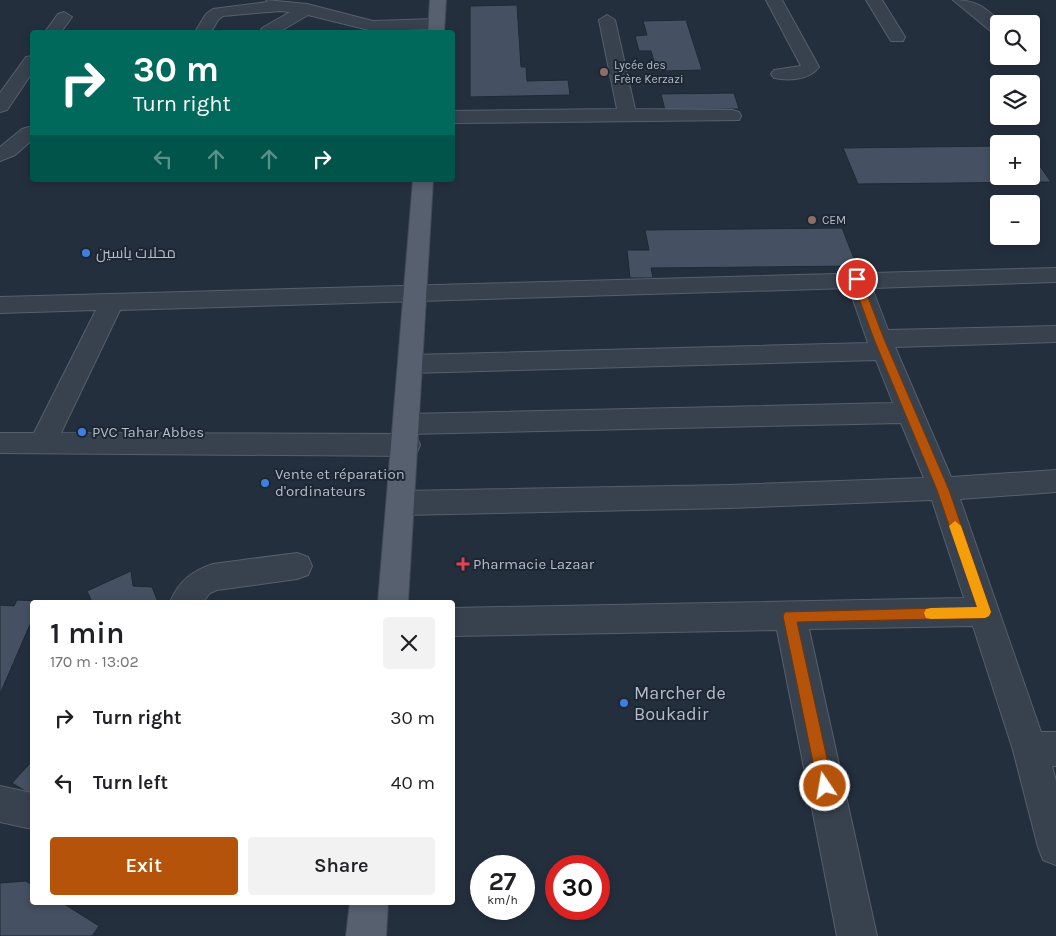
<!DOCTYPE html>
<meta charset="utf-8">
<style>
body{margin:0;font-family:Karla,Cairo,sans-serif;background:#f2f2f2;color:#202124;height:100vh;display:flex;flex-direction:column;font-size:19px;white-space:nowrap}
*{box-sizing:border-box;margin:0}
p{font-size:16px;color:#757577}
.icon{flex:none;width:28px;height:28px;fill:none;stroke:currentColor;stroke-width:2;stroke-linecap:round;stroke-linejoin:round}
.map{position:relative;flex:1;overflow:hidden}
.panel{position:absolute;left:30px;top:600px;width:425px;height:305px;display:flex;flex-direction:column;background:#fff;border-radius:5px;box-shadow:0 2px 8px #0003}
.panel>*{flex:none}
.top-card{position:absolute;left:30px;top:30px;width:425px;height:152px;border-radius:5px;box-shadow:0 2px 8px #0003;background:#00695c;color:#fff;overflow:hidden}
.fabs{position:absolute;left:990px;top:15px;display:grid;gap:10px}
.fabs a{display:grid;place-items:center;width:50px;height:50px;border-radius:5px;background:#fff;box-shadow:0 2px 8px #0003;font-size:25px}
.speed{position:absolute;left:470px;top:855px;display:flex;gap:10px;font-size:25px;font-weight:700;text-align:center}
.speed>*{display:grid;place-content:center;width:65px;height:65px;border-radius:50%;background:#fff;box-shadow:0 2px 8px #0003;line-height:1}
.speed small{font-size:12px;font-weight:400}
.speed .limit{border:8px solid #d22;background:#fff;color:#111}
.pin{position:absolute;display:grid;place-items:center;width:42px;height:42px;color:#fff;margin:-21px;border:2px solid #fff;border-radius:50%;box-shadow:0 1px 5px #0007}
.me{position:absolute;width:55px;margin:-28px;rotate:348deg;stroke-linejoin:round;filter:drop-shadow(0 0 4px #0008)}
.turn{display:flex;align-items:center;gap:18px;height:105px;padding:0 20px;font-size:22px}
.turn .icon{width:65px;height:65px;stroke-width:2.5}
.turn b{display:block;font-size:35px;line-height:42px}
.lanes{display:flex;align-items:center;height:48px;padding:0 20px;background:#0003;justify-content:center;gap:25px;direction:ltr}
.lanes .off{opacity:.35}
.round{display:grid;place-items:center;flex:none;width:52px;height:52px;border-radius:5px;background:#f2f2f2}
.headline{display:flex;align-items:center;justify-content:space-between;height:85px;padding:0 20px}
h1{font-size:30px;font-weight:600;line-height:38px}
.button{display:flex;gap:10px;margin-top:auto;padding:10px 20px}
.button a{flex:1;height:58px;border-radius:5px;background:#b45309;color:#fff;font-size:20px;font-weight:600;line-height:58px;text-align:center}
.button a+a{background:#f2f2f2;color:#202124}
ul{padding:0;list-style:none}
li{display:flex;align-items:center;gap:15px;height:65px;padding:0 20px}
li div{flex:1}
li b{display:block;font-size:19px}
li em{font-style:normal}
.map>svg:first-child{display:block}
.building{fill:#455162;stroke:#1f2835}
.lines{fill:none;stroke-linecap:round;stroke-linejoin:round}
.minor-casing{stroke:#565f6c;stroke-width:2}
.major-casing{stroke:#414a57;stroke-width:2}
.minor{fill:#38414e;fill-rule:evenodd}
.major{fill:#56606e;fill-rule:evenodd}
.route{fill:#b45309;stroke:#753606}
.slow{fill:#f59e0b}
.education-dot{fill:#8d6e63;stroke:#1d2633;stroke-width:2}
.shop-dot{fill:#3f7fe0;stroke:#1d2633;stroke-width:2}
.health-dot{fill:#e0444e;stroke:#1d2633;stroke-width:2}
.labels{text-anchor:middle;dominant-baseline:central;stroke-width:4;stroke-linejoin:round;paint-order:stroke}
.far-poi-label{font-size:12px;fill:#b4bcc9;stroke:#1d2633;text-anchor:start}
.poi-label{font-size:15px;fill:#b4bcc9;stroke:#1d2633;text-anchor:start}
.near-poi-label{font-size:18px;fill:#b4bcc9;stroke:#1d2633;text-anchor:start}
</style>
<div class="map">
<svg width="1056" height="936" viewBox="0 0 1056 936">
<rect width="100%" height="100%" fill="#242f3e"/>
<path class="building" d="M517,5L521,67H526L527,81L568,80L570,95L470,97V6Z
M686,20L702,70L657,71L651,51H639L635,36L647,35L643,21Z
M734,93L739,109L665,110L661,94Z
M999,146V176H1031V153L1051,182L858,184L843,148Z
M842,228L857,266L651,268L653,278H630L627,250H649L645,230Z
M131,571L133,586L152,587L158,602H92L87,591Z
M17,600L41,601L32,602V620L0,694V605L14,606Z
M32,761V795L12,783Z
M26,881L32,885V902H61L99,926L92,936H0V883Z"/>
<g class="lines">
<defs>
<path id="minor" d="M266,0L307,4L373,21L436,19L444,24L436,29L373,31L308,15L279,32H260L262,28L290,12L280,11L223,16L218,20L211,32H195L206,14L213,9L268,2Z
M766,0H782L819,67C810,80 788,81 774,78L771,74L774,70L801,66Z
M866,0H882L905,37L903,41H891Z
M953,0C978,0 985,8 1003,24H999V34L993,33Z
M64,12L72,17L61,32H45L58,14Z
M607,15L615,20L635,109L732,110L739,112L741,116L739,120L452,123V111L617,109L599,20Z
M32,56V73L7,110L0,112V93L26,57Z
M29,127L32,128V140L15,155L0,161V147L22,129Z
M1056,268V282L872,288L888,330L1056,326V342L895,347L951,477L1056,470V492L960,499L1041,732H1056V766H1052L1056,781V865L1043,860L1038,847L1013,750L973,626L809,629L877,936H837L777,630L452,636V608L964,598L932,500L730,508L403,515L393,511L389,503L393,495L403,491L730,485L924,478L901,423L408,434L399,431L395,424L399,417L408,414L893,403L876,360L411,373L402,370L399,364L402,358L411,355L868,343L849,288L120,310L61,433L407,434L417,438L420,445L417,452L407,456L0,453V433H34L96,310L0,313V297Z
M297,553L308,557L312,566L308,575L297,579L217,590L210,593L203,602H170C179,581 192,571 213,564Z
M0,786L32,793V829L0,822Z"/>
<path id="major" d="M430,0H446L444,32H428Z
M413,180H433L408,602H378Z
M350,902H388L386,936H346Z"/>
</defs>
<use href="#minor" class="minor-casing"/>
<use href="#major" class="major-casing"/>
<use href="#minor" class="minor"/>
<use href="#major" class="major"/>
</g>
<path class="route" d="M857,276L861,279L884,339L949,490L991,612L989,616L985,618L797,622L833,786L830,791L825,793L820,791L818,786L783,616L785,612L977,607L937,490L874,339L852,279Z"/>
<path class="slow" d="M955,521L961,526L991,612L989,616L985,618L931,619L926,618L924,613L926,609L931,608L977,607L949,526Z"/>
<g class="education-dot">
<circle cx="604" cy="72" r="5"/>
<circle cx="812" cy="220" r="5"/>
</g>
<g class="shop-dot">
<circle cx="86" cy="253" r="5"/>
<circle cx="82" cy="432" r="5"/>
<circle cx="265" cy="483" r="5"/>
<circle cx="624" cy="703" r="5"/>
</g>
<path class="health-dot" d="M460.5 556.5h5v5h5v5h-5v5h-5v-5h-5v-5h5z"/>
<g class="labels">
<g class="far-poi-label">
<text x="614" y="65">Lycée des<tspan x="614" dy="14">Frère Kerzazi</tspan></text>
<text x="822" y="220">CEM</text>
</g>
<g class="poi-label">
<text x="96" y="253">محلات ياسين</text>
<text x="92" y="432">PVC Tahar Abbes</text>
<text x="275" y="474">Vente et réparation<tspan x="275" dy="17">d'ordinateurs</tspan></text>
<text x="473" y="564">Pharmacie Lazaar</text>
</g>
<g class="near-poi-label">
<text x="634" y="693">Marcher de<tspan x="634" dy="21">Boukadir</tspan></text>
</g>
</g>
</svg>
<div class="fabs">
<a><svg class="icon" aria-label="search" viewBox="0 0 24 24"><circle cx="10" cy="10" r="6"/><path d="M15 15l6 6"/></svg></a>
<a><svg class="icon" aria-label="layers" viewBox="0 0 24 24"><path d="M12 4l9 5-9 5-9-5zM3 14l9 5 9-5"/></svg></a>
<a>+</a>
<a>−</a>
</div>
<div class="speed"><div>27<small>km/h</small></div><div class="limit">30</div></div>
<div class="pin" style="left:857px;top:279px;background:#d93025"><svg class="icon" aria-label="arrive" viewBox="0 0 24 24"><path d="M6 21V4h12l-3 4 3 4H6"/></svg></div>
<svg class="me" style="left:825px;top:786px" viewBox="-20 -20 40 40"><circle r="17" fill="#b45309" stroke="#fff" stroke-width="3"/><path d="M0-11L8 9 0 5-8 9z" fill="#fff"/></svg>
<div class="top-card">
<div class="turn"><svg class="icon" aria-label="right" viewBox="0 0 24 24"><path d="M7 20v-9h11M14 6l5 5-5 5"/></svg><div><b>30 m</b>Turn right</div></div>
<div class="lanes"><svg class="icon off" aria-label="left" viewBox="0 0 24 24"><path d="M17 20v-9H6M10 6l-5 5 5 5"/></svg><svg class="icon off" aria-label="ahead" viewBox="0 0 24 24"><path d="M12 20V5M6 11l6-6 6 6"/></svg><svg class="icon off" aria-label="ahead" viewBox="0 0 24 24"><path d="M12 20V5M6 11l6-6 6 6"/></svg><svg class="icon" aria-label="right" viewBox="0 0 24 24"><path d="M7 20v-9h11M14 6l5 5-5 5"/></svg></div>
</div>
<section class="panel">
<div class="headline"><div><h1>1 min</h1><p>170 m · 13:02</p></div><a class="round"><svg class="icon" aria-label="close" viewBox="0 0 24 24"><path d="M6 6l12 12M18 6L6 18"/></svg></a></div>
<ul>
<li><svg class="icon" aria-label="right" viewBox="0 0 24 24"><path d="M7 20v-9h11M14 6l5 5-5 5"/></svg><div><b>Turn right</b></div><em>30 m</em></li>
<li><svg class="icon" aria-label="left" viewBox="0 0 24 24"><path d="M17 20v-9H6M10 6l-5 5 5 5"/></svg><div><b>Turn left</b></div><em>40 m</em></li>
</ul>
<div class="button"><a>Exit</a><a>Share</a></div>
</section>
</div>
